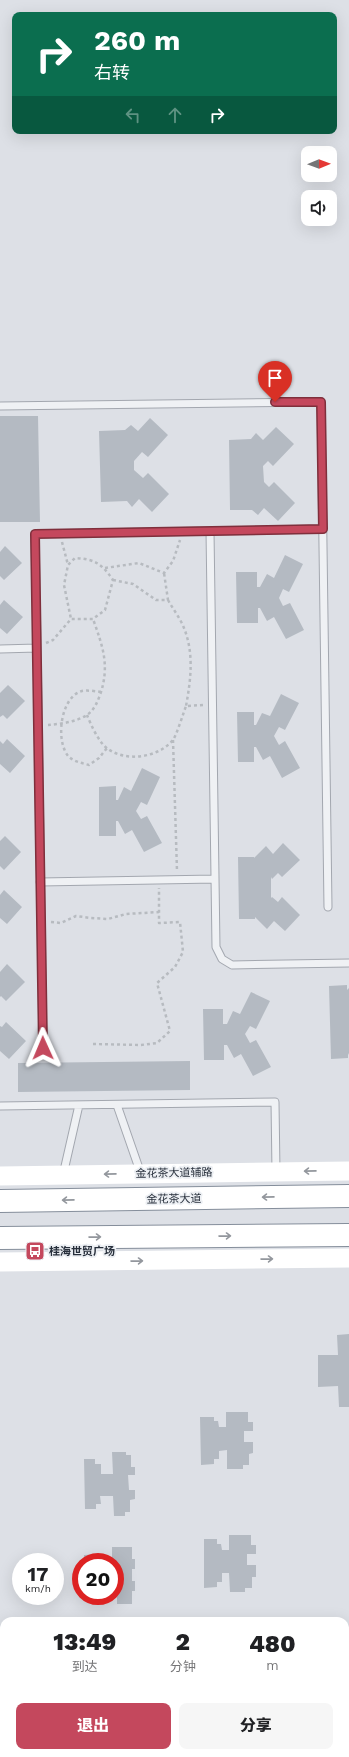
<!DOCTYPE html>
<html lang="zh">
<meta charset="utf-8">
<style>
body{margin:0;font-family:"Work Sans","Noto Sans SC",sans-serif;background:#f6f6f6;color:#202124;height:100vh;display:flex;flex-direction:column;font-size:15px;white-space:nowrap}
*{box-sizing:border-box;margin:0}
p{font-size:13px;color:#757577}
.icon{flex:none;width:22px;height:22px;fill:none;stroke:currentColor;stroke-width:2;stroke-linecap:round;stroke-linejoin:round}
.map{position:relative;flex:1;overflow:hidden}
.panel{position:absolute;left:0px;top:1617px;width:349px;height:140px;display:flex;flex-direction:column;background:#fff;border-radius:12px 12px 0 0;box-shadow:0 4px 16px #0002}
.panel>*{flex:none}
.hud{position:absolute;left:12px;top:12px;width:325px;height:122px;border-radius:8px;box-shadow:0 4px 16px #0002;background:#0b6e4f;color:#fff;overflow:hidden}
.needle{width:26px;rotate:89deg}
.controls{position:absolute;left:301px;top:146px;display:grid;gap:8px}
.controls a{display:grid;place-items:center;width:36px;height:36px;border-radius:8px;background:#fff;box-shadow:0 4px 16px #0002;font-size:20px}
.speed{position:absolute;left:12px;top:1553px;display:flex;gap:8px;font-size:20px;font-weight:700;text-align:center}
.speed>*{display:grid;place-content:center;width:52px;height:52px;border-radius:50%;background:#fff;box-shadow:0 4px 16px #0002;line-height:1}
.speed small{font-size:10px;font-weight:400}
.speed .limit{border:6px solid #d22;background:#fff;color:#111}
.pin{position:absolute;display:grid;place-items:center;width:34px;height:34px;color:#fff;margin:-41px -17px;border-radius:50% 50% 50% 0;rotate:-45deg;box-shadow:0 0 4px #0007}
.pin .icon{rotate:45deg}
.me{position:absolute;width:44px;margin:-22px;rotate:359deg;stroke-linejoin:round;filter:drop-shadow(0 0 3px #0008)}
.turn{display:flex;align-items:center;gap:14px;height:84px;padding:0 16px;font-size:18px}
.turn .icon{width:52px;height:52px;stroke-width:2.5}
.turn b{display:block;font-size:28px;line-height:34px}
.lanes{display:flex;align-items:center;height:38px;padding:0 16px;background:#0003;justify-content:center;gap:20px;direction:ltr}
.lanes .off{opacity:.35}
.eta{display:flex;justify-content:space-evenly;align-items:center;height:68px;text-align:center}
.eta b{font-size:24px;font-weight:800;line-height:28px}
.cta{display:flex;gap:8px;margin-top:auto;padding:8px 16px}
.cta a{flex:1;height:46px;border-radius:8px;background:#c4485d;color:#fff;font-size:16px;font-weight:800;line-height:46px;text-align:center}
.cta a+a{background:#f6f6f6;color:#202124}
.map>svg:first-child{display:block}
.building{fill:#b4bac2}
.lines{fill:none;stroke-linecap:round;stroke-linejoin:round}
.lane-casing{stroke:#a3a7af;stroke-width:9}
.street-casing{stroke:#a3a7af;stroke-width:16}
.highway-casing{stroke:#858e9b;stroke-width:24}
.path{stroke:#b7bbc0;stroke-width:2.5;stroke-dasharray:3 3;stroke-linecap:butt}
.lane{stroke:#eff1f4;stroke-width:7}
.street{stroke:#eff1f4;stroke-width:14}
.secondary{stroke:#fff;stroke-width:19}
.highway{stroke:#fff;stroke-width:22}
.oneway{stroke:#93979d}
.route-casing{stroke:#7f2f3c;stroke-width:10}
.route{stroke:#c4485d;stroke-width:7}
.labels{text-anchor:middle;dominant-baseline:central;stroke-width:3.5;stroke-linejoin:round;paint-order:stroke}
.street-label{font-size:11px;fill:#272f3b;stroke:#eceff3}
.poi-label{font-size:11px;font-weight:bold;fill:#272f3b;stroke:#eceff3;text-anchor:start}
</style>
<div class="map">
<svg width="349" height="1757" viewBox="0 0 349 1757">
<rect width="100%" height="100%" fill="#dde0e6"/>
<path class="building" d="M0,416H38L40,522H0Z
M150,418L168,435L148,457L142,452L134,461V470L143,478L148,473L169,494L152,512L139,499L132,507L127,501L101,502L99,431L125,430L131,425L138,431Z
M276,427L294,444L273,466L268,461L263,466L264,482L269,487L274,482L295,503L278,521L264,508L258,515L252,510H230L229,440L251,439L256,433L263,440Z
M5,546L22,563L4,580L0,576V552Z
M285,555L303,564L289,592L283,589L279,598L283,606L290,603L304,630L286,639L274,617L267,621L260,608H258V623H237L236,572H257V587H260L267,574L274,578Z
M4,600L23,617L7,634L0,628V605Z
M8,685L25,701L7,719L3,715L0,717V693Z
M281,694L299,703L285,730L279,727L274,736L279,745L285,741L300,768L282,778L270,756L263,760L256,747H254V762H238L237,712H254V725H256L262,713L270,716Z
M7,739L25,756L10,773L0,764V741L3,744Z
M142,768L160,777L147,805L141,802L136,811L141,819L147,816L162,843L144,852L132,830L125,834L118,821H116V836H99V787L116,786V800H118L124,787L131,791Z
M5,836L21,852L4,870L0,866V841Z
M283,843L300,860L282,877L278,873L272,879L271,877V898L272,897L278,902L282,897L300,915L285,931L274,921L267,929L255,917V919H239L238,857H254V858L266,846L273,854Z
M4,890L22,907L7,924L0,918V895Z
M7,964L25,982L6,1001L1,996L0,997V972Z
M347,985V990L349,988V1055L348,1053V1058L331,1059L329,986Z
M251,992L270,1001L256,1029L250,1026L245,1034L250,1043L256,1040L271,1067L253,1076L241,1054L234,1058L227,1045H224V1060H204L203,1009H223V1024H227L233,1011L240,1014Z
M6,1022L26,1041L9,1059L0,1051V1026L2,1027Z
M190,1061V1090L18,1092V1063Z
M349,1334V1407H339L338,1386L318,1387V1355H338L337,1335Z
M226,1412H248V1422H253V1431H244V1442H253V1453L249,1454V1465H243V1469H227V1450L219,1451V1459H214V1464L201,1465L200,1417H214V1421H218L219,1427H226Z
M112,1452H126V1455H131V1467H135V1475H128L129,1490H135V1499L130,1500V1512H125V1516H114L113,1496H100L101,1504H96V1509H85L84,1459H95V1464H101V1474H113Z
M229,1535H251V1545H256V1554H247V1565H256V1577H252V1588H245V1592H230L229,1573H222V1582H217V1587L204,1588V1539H217V1544H221L222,1550H229Z
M112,1547H132V1559H135V1569H132V1581H135V1591H132V1604H117V1596H115V1562H112Z
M101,1554L100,1562H84V1555Z
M347,1702H349V1735H345V1709H347Z
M0,1725L4,1730V1753H30L34,1757H0Z
M138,1753H143L147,1757H134Z
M164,1753H211L207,1757H198L194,1754L191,1757H161Z
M275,1753H329L333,1757H271Z"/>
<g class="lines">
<defs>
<path id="lane" d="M0,406L321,402L328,907
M323,529L210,531L216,947L222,959L232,965L349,963
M37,648L43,1048
M0,649L37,648L35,534L210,531
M40,882L215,879
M117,1105L141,1174
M0,1106L275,1102L276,1172
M63,1175L79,1105"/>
<path id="street" d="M345,1653H349
M0,1659H4"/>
<path id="highway" d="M0,1201L349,1196
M0,1238L349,1235"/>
</defs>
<use href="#lane" class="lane-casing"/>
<use href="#street" class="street-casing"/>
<use href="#highway" class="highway-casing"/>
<path class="path" d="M62,542L68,565
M105,568L139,563L164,573L173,561L180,540
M113,580L133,584L156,600H168L164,573
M168,600C173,609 180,618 184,628C194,653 191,679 186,706
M46,643L53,640L71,619H93L105,610L113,580C102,564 95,559 75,558L68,565L64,585L71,619
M101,692C95,691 87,690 82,691C60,697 55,742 69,757C75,762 82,763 89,765L99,758L107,748
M87,715C91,725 99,743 108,749C126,762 158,758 173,740C177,734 183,714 186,706L203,705
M48,725C60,724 76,722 87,715C94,710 97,703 100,695C110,666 103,647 93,619
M173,740L177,871
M51,922L61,923L76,916L91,918L108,919L126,914L159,912
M93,1044L141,1045L157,1043L170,1031L157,983L175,967L183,952L180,922L159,923V888"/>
<use href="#lane" class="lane"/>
<use href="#street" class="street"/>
<path class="secondary" d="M0,1176L349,1171
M0,1262L349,1258"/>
<use href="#highway" class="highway"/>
</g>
<defs><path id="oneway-shaft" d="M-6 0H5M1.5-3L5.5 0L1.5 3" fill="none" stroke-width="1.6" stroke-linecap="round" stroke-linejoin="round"/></defs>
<g class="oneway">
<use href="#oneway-shaft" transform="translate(310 1171) rotate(179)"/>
<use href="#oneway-shaft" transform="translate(110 1174) rotate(179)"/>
<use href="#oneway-shaft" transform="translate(268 1197) rotate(179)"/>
<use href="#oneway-shaft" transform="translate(68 1200) rotate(179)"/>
<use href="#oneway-shaft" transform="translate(225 1236) rotate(-1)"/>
<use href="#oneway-shaft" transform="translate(95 1237) rotate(-1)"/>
<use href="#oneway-shaft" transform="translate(267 1259) rotate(-1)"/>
<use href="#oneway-shaft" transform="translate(137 1261) rotate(-1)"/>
</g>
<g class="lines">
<defs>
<path id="route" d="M43,1048L35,534L323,529L321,402H275"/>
</defs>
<use href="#route" class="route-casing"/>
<use href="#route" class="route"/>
</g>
<defs>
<symbol id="bus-square" viewBox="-11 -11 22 22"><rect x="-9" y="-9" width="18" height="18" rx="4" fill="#c4485d" stroke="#eceff3"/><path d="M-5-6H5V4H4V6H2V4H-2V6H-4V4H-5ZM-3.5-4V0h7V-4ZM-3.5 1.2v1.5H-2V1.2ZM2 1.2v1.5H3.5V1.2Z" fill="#fff"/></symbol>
</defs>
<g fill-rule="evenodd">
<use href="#bus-square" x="24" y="1240" width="22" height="22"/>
</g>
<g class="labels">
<g class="street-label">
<text transform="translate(174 1173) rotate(-1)">金花茶大道辅路</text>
<text transform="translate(174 1199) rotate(-1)">金花茶大道</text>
</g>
<g class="poi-label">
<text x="49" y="1251">桂海世贸广场</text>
</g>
</g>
</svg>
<div class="controls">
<a><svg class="needle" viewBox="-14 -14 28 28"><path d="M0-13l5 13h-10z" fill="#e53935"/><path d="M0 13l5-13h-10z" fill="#757577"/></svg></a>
<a><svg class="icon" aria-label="sound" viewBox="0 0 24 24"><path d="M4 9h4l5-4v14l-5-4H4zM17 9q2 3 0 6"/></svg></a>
</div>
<div class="speed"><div>17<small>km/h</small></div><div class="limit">20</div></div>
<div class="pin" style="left:275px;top:402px;background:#d93025"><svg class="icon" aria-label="arrive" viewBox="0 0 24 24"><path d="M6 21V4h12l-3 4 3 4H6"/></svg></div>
<svg class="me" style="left:43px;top:1048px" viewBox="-20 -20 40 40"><path d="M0-17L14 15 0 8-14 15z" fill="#c4485d" stroke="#fff" stroke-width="4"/></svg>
<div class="hud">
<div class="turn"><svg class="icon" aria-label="right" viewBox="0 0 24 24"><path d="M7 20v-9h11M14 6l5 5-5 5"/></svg><div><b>260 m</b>右转</div></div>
<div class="lanes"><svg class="icon off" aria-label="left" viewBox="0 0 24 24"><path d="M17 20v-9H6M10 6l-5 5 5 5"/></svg><svg class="icon off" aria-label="ahead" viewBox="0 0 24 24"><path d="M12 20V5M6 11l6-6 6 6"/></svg><svg class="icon" aria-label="right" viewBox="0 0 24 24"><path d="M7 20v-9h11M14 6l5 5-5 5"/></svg></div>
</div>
<section class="panel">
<div class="eta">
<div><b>13:49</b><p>到达</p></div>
<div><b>2</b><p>分钟</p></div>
<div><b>480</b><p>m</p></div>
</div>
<div class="cta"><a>退出</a><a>分享</a></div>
</section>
</div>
